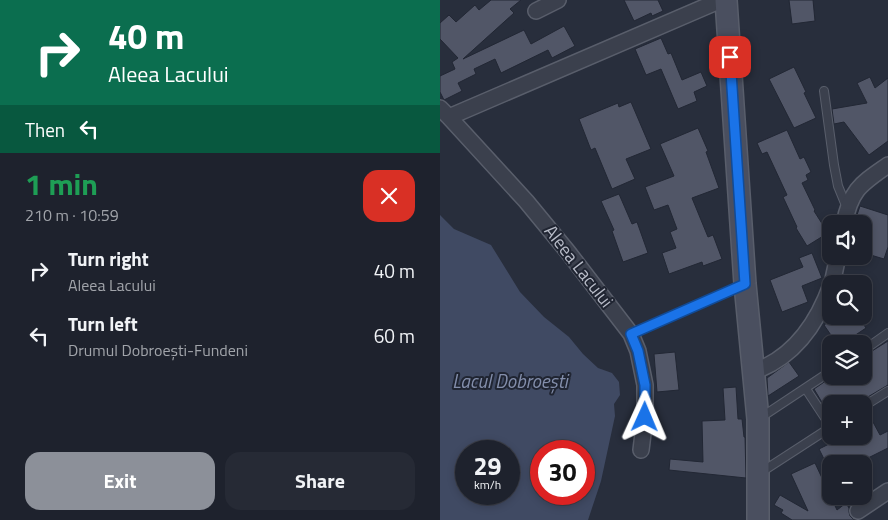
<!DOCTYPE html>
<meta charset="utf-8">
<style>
body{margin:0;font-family:"Titillium Web",sans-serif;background:#262a35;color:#f1f3f6;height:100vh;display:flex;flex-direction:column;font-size:19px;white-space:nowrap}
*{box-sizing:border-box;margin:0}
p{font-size:16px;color:#a1a4aa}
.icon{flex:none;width:28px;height:28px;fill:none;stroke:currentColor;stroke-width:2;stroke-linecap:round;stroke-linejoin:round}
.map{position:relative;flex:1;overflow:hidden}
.details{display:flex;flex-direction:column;background:#1e222d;width:440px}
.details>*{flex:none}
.banner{background:#0b6e4f;color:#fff;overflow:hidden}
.buttons{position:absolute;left:382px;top:215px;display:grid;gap:10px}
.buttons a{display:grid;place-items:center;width:50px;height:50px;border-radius:10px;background:#1e222d;box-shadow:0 2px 8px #0003,0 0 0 1px #3c3f49;font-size:25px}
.speed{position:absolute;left:15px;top:440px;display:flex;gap:10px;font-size:25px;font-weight:700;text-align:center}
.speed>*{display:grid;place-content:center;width:65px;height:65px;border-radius:50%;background:#1e222d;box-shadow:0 2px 8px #0003,0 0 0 1px #3c3f49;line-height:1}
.speed small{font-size:12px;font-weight:400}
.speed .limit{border:8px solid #d22;background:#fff;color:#111}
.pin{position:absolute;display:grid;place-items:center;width:42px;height:42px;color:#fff;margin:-21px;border-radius:10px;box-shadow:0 2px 8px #0006}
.me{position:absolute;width:55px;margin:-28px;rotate:1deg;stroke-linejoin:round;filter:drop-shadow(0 0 4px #0008)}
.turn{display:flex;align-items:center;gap:18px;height:105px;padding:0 25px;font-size:22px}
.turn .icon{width:65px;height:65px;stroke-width:2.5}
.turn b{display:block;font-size:35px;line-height:42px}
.then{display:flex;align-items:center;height:48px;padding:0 25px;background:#0003;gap:10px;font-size:19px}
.round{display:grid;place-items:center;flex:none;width:52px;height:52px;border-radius:15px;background:#262a35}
.headline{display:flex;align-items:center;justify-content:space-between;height:85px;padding:0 25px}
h1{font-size:30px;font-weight:700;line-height:38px;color:#1e9e55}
.primary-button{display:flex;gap:10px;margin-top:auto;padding:10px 25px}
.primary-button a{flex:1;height:58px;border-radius:15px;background:#8c9099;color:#fff;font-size:20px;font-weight:700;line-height:58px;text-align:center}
.primary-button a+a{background:#262a35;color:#f1f3f6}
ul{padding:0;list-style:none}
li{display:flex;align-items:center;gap:15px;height:65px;padding:0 25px}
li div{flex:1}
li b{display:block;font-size:19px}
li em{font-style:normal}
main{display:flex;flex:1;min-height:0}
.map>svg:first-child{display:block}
.water{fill:#404a63;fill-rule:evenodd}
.building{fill:#515667;stroke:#222734}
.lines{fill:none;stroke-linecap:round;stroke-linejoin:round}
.lane-casing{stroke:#595e6b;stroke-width:10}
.street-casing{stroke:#595e6b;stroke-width:18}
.secondary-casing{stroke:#595e6b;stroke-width:24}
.lane{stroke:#3b404d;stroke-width:8}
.street{stroke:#3b404d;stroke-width:15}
.secondary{stroke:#4a4f5f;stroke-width:21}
.route-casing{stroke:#114b97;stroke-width:12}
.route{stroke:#1a73e8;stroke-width:9}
.labels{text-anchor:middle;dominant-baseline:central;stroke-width:4;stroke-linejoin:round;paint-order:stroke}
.street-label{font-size:18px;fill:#b8bcc8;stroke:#202532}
.water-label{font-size:19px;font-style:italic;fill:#838eab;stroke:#202532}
</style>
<main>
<section class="details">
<div class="banner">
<div class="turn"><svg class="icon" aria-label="right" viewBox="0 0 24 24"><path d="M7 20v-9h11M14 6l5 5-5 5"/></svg><div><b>40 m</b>Aleea Lacului</div></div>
<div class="then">Then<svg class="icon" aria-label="left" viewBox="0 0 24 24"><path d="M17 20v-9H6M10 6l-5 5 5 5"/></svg></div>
</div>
<div class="headline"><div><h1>1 min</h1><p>210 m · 10:59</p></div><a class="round" style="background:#d93025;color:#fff"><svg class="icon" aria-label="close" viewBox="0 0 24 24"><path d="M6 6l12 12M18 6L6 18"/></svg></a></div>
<ul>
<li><svg class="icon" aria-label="right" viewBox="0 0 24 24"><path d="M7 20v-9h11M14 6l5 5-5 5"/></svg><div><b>Turn right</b><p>Aleea Lacului</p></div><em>40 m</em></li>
<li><svg class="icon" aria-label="left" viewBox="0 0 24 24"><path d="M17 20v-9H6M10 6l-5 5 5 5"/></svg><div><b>Turn left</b><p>Drumul Dobroești-Fundeni</p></div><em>60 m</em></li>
</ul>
<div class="primary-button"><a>Exit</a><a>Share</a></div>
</section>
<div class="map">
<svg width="448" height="520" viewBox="0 0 448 520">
<rect width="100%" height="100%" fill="#282e3c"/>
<path class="water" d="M0,215L14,229L51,245L80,292L104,317L129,337L143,354L158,368L172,373L179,382L180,395L174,404L175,416L161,481L148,520H0ZM26,451H69V494H26ZM101,451H144V494H101Z"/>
<path class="building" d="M51,0H81L70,9L74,13L23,59L84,30L91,44L124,26L135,46L112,58L108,50L61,73L55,59L34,69L36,74L18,83L22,91L4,100L0,92V76L15,69L12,62L18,58L0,39V23L9,15L16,22L35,5L39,10Z
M184,0H218L223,11L212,16L211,13L194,21Z
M349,0H373L375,21L352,24Z
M221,38L228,54L231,53L242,80L261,72L267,86L254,92L257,101L238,109L221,69L206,75L195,49Z
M354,67L366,92L364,93L376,118L354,128L329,79Z
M430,77L435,88L448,78V141L429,155L404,122L394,124L392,109L427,103L417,83Z
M191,102L211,149L186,159L195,179L172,189L155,148L151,150L139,119L178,103L179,107Z
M258,128L268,151L266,152L279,188L252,198L268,237L273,235L282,259L263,266L262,262L229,274L222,253L236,248L230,232L237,229L228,205L214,210L205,187L234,176L220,144Z
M347,130L360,159L364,157L371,172L366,175L368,180L362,183L375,210L374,211L388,233L367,246L356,228L357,227L343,197L347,195L327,152L322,154L317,143Z
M179,194L192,224L197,222L208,253L183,262L172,231L174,230L161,201Z
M420,206L448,215V247L444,259L424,253V224H414Z
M372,253L382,278L362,286L368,302L342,312L330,280L363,267L359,258Z
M397,316H418L426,328L402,344H397L384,325Z
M448,341V385L421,401L419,404H383L374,389L393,376H424V356Z
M235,352L239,390L217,392L214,354Z
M349,362L359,376L328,396L327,378Z
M296,387L298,419H302L304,437H305L306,478L229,470L230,459L263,462L262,421L285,420L283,388Z
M433,422L440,435L448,431V448L416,464H401L397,455L385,461L379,449L405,436H424V427Z
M375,463L397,510L406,503L409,508V512L410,516L413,519L416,520H352L341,513L343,510L334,505L340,495L368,511L351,474Z"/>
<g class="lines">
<defs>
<path id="lane" d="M384,91L394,165L398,186L407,208
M191,334L304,285
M424,350L448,333
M366,389L391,427
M424,406L448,391
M320,418L391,371
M320,473L391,427"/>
<path id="street" d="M96,11L118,0
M0,108L9,117L86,201L128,252L191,334L198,351L205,385V417L201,450
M9,117L281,0
M404,224C411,189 421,184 448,165
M392,284L398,256
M313,372C353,358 377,324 391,285
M418,511L448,491"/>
<path id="secondary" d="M286,0L305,284L318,419V520"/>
</defs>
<use href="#lane" class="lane-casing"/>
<use href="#street" class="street-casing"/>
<use href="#secondary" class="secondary-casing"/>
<use href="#lane" class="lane"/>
<use href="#street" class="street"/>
<use href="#secondary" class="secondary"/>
</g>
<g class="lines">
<defs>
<path id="route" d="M205,417V385L198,351L191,334L305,284L290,57"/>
</defs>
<use href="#route" class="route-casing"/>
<use href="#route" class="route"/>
</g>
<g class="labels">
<g class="street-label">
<text transform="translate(139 266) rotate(52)">Aleea Lacului</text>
</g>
<g class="water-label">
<text x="70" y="380">Lacul Dobroești</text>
</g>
</g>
</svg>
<div class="buttons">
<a><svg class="icon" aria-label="sound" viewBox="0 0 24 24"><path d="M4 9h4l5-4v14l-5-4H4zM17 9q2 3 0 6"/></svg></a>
<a><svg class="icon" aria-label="search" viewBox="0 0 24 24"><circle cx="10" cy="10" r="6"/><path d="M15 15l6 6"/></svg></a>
<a><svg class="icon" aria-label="layers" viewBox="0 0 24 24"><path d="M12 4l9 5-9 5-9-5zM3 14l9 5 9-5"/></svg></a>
<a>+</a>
<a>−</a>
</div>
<div class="speed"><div>29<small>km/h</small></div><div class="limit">30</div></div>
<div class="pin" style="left:290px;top:57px;background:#d93025"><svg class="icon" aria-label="arrive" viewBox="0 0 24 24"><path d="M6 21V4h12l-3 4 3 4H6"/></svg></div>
<svg class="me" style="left:205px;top:417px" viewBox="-20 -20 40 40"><path d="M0-17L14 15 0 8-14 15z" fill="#1a73e8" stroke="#fff" stroke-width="4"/></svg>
</div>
</main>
